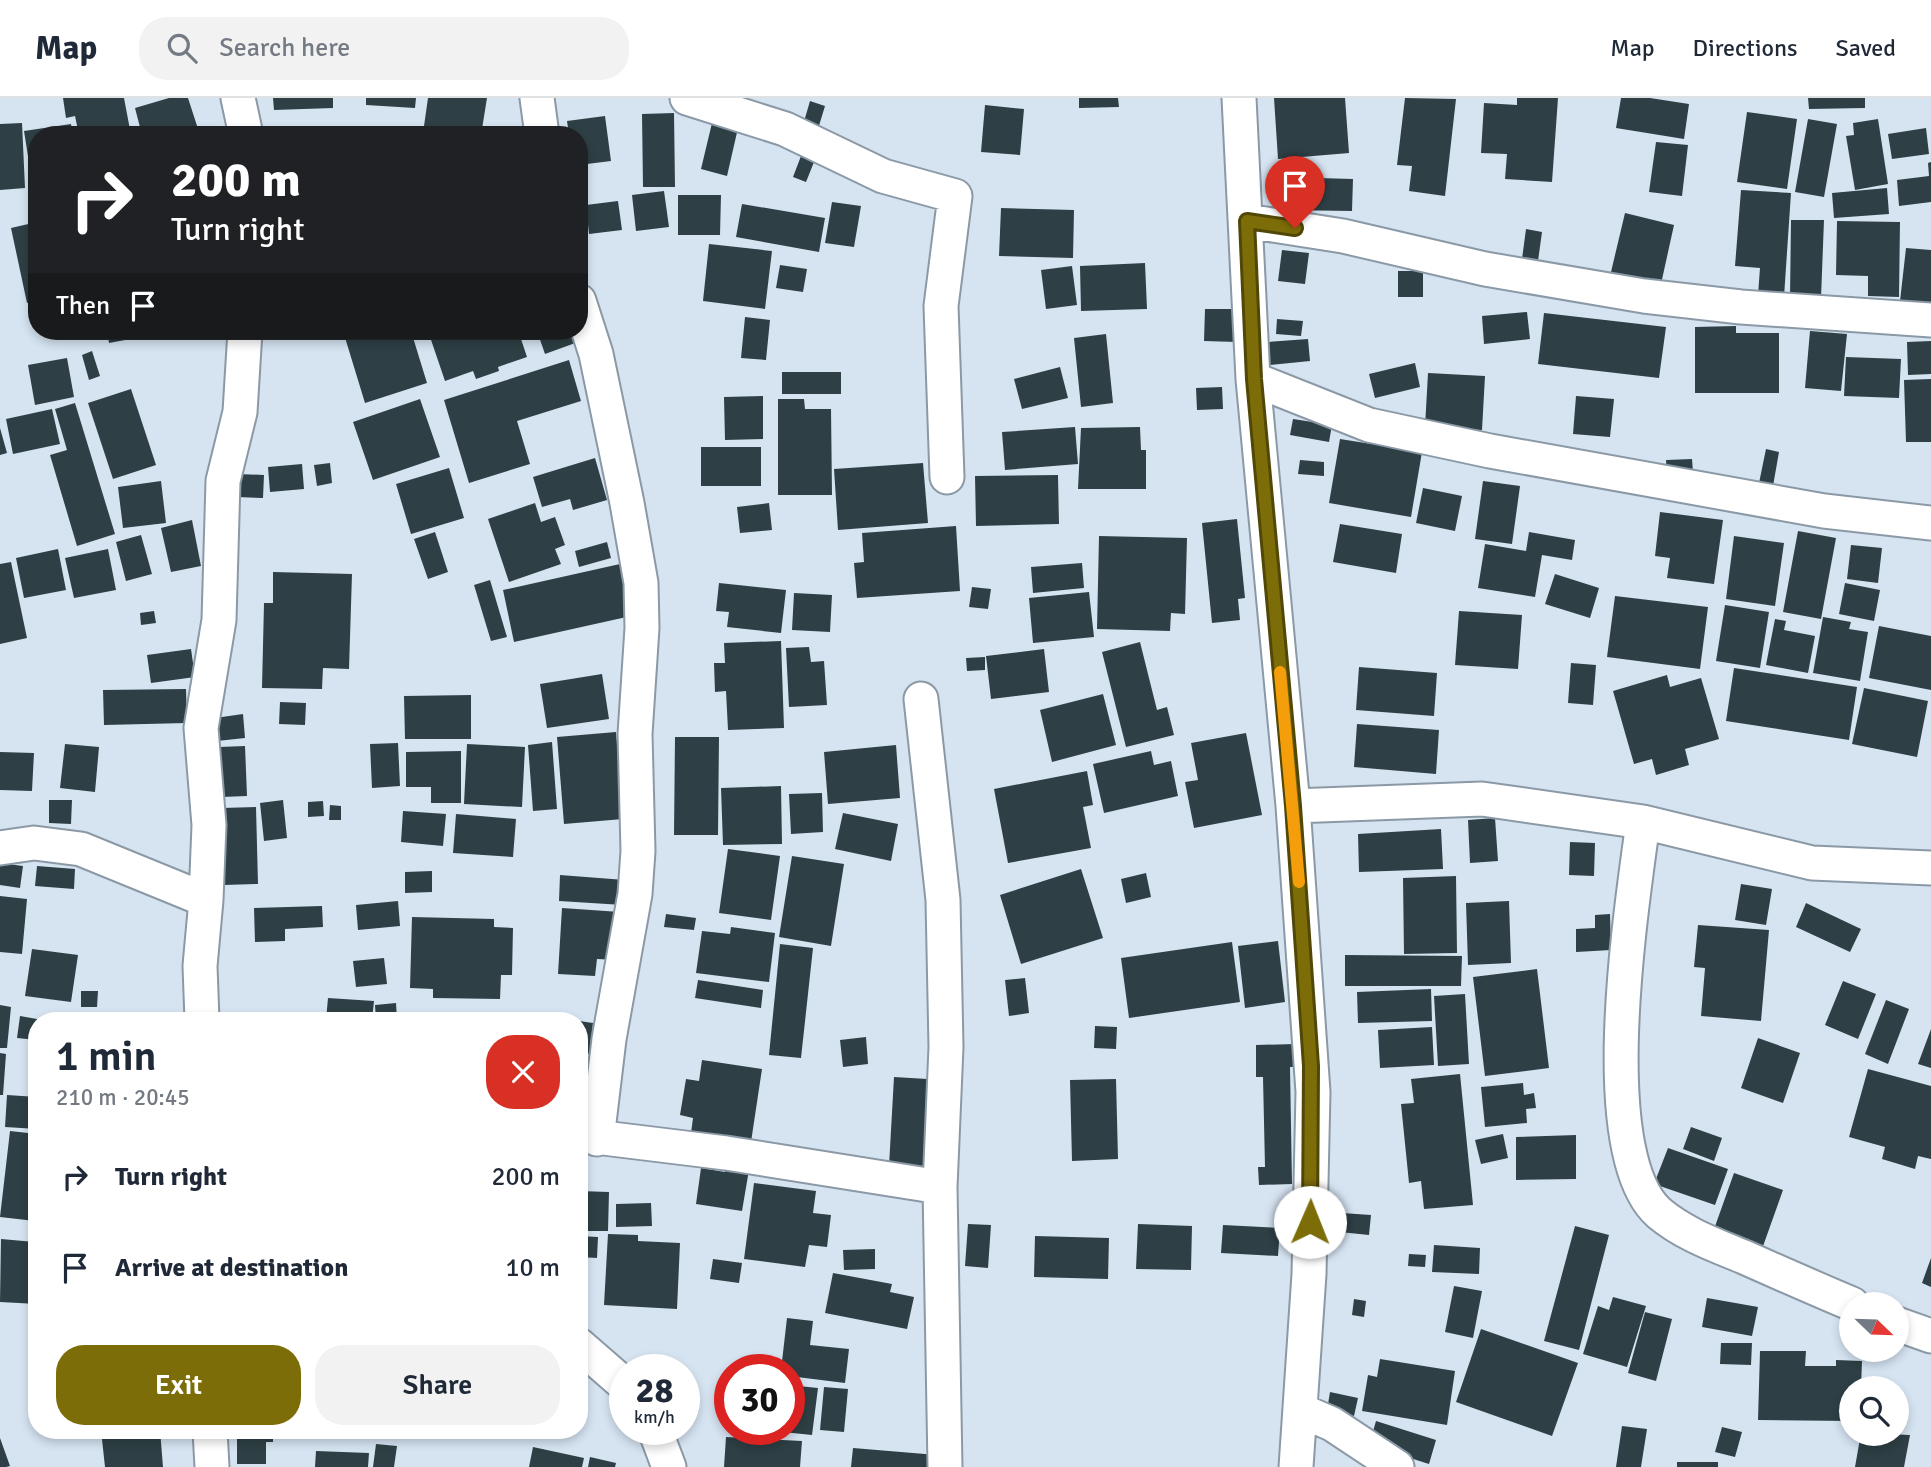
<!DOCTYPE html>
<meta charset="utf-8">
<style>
body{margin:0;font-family:Signika,sans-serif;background:#f2f2f3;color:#1f2937;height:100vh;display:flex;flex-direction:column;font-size:26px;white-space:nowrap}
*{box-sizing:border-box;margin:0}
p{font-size:23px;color:#747a83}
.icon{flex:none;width:38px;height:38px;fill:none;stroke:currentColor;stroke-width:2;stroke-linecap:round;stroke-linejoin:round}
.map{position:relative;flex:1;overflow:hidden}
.panel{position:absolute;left:28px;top:914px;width:560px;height:427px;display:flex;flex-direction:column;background:#fff;border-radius:28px;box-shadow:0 4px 10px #0003}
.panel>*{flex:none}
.banner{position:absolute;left:28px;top:28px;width:560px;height:214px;border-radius:28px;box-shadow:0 4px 10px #0003;background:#202124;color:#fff;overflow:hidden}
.needle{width:46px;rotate:113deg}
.controls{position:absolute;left:1839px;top:1194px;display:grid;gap:14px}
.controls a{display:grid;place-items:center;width:70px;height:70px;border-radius:50%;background:#fff;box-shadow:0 4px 10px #0003;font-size:35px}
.speed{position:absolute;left:609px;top:1256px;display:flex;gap:14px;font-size:35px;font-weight:700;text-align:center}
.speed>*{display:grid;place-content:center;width:91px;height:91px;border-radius:50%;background:#fff;box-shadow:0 4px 10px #0003;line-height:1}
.speed small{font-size:18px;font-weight:400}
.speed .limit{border:10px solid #d22;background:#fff;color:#111}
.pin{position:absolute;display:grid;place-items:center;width:60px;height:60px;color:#fff;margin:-72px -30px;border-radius:50% 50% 50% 0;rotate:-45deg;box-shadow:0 0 7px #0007}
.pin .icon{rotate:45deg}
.me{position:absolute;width:77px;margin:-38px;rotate:1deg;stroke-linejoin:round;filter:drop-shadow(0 0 5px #0008)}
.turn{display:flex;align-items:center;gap:24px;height:147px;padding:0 28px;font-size:32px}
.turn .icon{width:91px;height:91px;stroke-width:2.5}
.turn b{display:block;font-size:49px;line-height:60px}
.then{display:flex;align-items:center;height:66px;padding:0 28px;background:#0003;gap:14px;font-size:26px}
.round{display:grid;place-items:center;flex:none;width:74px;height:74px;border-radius:28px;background:#f2f2f3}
.overview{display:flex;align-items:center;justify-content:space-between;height:119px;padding:0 28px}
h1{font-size:42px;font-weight:600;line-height:52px}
.primary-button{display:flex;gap:14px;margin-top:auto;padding:14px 28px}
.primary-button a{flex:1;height:80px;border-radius:28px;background:#7d6d09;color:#fff;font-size:28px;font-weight:600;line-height:80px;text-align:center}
.primary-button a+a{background:#f2f2f3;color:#1f2937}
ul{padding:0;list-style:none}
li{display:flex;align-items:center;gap:21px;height:91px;padding:0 28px}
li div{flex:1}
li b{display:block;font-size:26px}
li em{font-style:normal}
header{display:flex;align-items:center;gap:42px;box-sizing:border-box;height:98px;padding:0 35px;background:#fff;border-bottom:2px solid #e0e1e3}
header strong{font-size:33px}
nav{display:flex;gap:38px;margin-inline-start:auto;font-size:24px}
.search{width:490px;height:63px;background:#f2f2f3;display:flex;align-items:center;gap:18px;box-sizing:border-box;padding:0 24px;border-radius:28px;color:#747a83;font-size:26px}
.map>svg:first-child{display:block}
.building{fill:#2e4045}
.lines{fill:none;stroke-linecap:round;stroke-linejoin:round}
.street-casing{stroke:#8b99a6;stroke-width:37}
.street{stroke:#fff;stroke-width:33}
.route-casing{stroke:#514706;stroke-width:18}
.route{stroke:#7d6d09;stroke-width:12}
.slow{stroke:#f59e0b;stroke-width:12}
</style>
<header>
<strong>Map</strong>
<div class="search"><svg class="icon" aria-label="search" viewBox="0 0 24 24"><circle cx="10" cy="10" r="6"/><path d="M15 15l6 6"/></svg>Search here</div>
<nav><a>Map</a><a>Directions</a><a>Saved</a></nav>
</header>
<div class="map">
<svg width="1931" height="1369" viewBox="0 0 1931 1369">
<rect width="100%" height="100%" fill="#d6e4f2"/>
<path class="building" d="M63,0H124L131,37H79L75,18L66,20Z
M169,0H188L200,37H142L135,10Z
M273,0H333V10L274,12Z
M366,0H416L415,10L366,7Z
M428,0H487L482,31L472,29L471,37L423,35Z
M1079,0H1118L1119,9L1079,10Z
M1274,0H1345L1349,55L1278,61Z
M1405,0L1456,1L1445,98L1409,93L1412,68L1397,67Z
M1517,0H1558L1552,84L1505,81L1507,56L1481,55L1484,5L1517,7Z
M1621,0H1650L1689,6L1684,41L1616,30Z
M1808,0H1865V10L1809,11Z
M810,3L825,8L818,31L803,27Z
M985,7L1024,11L1020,57L981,54Z
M1747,14L1797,21L1787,91L1737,84Z
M674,15L675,89H643L642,16Z
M605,18L611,63L579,67V37H569L567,23Z
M1808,21L1837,26L1824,99L1795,94Z
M1878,21L1888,86L1855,92L1846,38L1854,37L1853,25Z
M22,25L25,90L0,92V26Z
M712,25L738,30L727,78L701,71Z
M71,26L73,37H37V95L34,96L24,33Z
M1926,30L1929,56L1892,61L1888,36Z
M298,32L335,35V37H298Z
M1656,44L1688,47L1682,98L1649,94Z
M801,58L814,64L806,84L793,79Z
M1931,64V104L1899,108L1897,82L1929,78L1928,65Z
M1282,79L1353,81L1352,113L1281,112Z
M1887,90L1889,116L1834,120L1832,95Z
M1741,92L1791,95L1784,199L1758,197L1760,170L1735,168Z
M664,93L669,129L636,133L632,97Z
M678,97H721L720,137H678Z
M618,103L622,132L589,136L586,107Z
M832,104L861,108L854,149L825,145Z
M742,106L825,120L819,154L736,139Z
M1001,110L1074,112L1073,160L999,158Z
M1625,115L1674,127L1661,186L1611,174Z
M1791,122H1824L1821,200H1790Z
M1837,123L1900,124L1899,199L1868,198V178L1836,177Z
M37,124V202L27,205L11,130Z
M1526,131L1542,134L1538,163L1522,161Z
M709,146L772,153L765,211L703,203Z
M1906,150L1931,152V216L1899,212Z
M1282,152L1309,155L1305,186L1278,183Z
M1145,165L1147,211L1081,213L1080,168Z
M780,167L807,171L803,194L776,190Z
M1072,168L1077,207L1046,211L1041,172Z
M1398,173H1423V199H1398Z
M1205,211H1237V244L1204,243Z
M1527,214L1530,241L1484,246L1482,218Z
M1544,215L1666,229L1659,280L1538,266Z
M745,219L770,222L766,262L741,260Z
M1277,221L1303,223L1301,238L1276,236Z
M1736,228V235H1779V295H1695V229Z
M107,233H146L147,238L109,245Z
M343,233H411L427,285L365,305Z
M428,233H523L526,239L521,241L527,259L498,269L499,273L476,281L473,273L445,283Z
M537,233H574L578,244L545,256Z
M1810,233L1847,236L1841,293L1805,290Z
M1106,236L1113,305L1081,309L1074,240Z
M1308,241L1310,263L1269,267L1268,244Z
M1931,243V276L1908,277L1907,244Z
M92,253L100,278L89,282L82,257Z
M1846,259L1901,261L1899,300L1844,298Z
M67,260L74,299L35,307L28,267Z
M569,262L581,303L517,323L530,366L469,385L444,302Z
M1415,265L1420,289L1375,300L1369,276Z
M1060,269L1068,300L1022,311L1014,281Z
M782,274H841V296H782Z
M1428,275L1485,278L1482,332L1425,329Z
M1931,281V344H1906L1904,282Z
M1222,289L1223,311L1197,312L1196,290Z
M131,291L156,367L113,381L88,305Z
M763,298V341L725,342L724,299Z
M1576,298L1614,301L1610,339L1573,336Z
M420,301L440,359L373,382L353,324Z
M778,301H804L805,311H831L832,397H778Z
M75,305L115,436L77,448L50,357L67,352L55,311Z
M52,311L60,346L13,356L6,321Z
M1293,321L1332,327L1329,344L1290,337Z
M1075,329L1078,366L1005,372L1002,334Z
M1140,329L1141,352H1146V391H1078L1081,330Z
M0,330L7,355L0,357Z
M1340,341L1422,354L1411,419L1329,405Z
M701,349H761V388H701Z
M1766,351L1779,354L1773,388L1759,385Z
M595,360L607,402L573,412L570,401L542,409L533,379Z
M1692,361L1693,374L1667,376L1666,362Z
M1300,362L1324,364V378L1298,376Z
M330,365L332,385L317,388L314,367Z
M923,365L928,425L838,432L834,371Z
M302,366L304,391L270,394L268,369Z
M449,370L464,420L411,436L396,386Z
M238,376L264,377L263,400L237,399Z
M1058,377L1059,426L976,428L975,378Z
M161,383L166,425L123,430L118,389Z
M1483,383L1520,388L1512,446L1475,441Z
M1423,390L1462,398L1455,433L1416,425Z
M535,405L541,424L555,419L565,447L555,451L561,466L509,484L488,421Z
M769,405L772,432L740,435L737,409Z
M1660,414L1723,422L1714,486L1667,480L1670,460L1655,458Z
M1237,421L1245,500L1238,501L1240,522L1212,525L1202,425Z
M192,422L201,468L171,474L161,430Z
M1340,426L1402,436L1396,475L1333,464Z
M956,428L960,493L857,500L854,465L864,464L862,435Z
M1798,433L1836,440L1821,521L1783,514Z
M435,434L448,474L428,481L414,441Z
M1529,434L1575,442L1572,462L1542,457L1535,499L1478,490L1485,446L1526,453Z
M141,437L152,476L126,483L116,444Z
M1099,438L1187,440L1185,516L1171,515L1170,533L1097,531Z
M1734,438L1784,445L1775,508L1726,501Z
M607,444L611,460L579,469L575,453Z
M1851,447L1882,450L1878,485L1847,481Z
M58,451L66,492L24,500L16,460Z
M108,451L116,492L74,500L65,460Z
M11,464L27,540L0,546V466Z
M1082,465L1084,490L1033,495L1031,469Z
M620,466L631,518L514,544L503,492Z
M273,474L352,476L349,571L323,570L322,591L262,590L264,505H273Z
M1555,476L1599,490L1590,520L1545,506Z
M490,482L507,539L491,543L474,487Z
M719,485L786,492L781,535L727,529L729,514L716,513Z
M1845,485L1880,492L1874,523L1839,516Z
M972,489L991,491L988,511L969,509Z
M1089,494L1094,539L1033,545L1029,500Z
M794,495L832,497L830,534L792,532Z
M1615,498L1708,509L1700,571L1607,559Z
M1725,507L1769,514L1760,570L1716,563Z
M154,513L156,525L141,527L140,515Z
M1459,513L1522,517L1518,571L1455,567Z
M1823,519L1851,524L1849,531L1868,534L1860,583L1813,575Z
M1775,521L1786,523L1784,532L1815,538L1808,575L1766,567Z
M1879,528L1931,538V592L1869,580Z
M781,543L784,630L728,632L726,593L715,594L714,565H725L724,545Z
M1140,544L1157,612L1167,609L1174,637L1126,649L1102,554Z
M809,549L811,564L824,563L827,607L789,609L786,550Z
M191,551L195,579L151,585L147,557Z
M1044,551L1049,594L991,601L986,558Z
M985,559V572L967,573L966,560Z
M1571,565L1596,567L1593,607L1568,605Z
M1359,569L1437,575L1434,618L1356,612Z
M1734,570L1857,589L1849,642L1726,623Z
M602,576L609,621L547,630L540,586Z
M1667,577L1670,589L1701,580L1719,641L1685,651L1689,667L1656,677L1652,661L1634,666L1613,593Z
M1864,590L1928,603L1917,659L1852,646Z
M186,591L187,625L104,627L103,592Z
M1103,596L1116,647L1052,664L1040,612Z
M471,597V641H405L404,598Z
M280,604L306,605L305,627L279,626Z
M243,616L245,640L217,643L215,620Z
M1357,626L1439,632L1436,676L1354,669Z
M616,634L623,721L564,726L557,639Z
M1246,635L1262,717L1194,730L1185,684L1198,682L1191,645Z
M675,639H719L718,737H674Z
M552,644L557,711L533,713L528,647Z
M398,645L400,688L372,690L370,646Z
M65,646L99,649L95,694L60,690Z
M467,646L525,649L522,709L464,706Z
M896,647L900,700L828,706L824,654Z
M245,648L247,698L222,699L219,649Z
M461,653V705H431V689H406V654Z
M1151,653L1154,667L1171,663L1178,698L1104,715L1093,666Z
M0,654L34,655L32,693L0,692Z
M1087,673L1093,707L1083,709L1091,750L1008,765L994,691Z
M781,688L782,746L723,747L721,690Z
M822,695L823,734L791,736L789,696Z
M49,702H72L71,726L49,725Z
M283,702L287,740L264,743L260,705Z
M323,703L324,718L308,719V704Z
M330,707L341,708V722H329Z
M256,709L258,786L224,787L222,710Z
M403,713L446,716L443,748L401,744Z
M843,715L898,726L891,763L835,751Z
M456,716L516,721L513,759L453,755Z
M1495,720L1498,763L1470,765L1468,722Z
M1441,731L1443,771L1359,774L1358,736Z
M1570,744L1595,745L1594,778L1569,777Z
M728,751L780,758L771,822L719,815Z
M792,758L844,766L831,848L779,839Z
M0,765L23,768L20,790L0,787Z
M37,768L75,771L74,791L35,788Z
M1081,771L1103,840L1021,866L1000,797Z
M432,773V794L405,795V774Z
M1146,775L1151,799L1126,805L1121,781Z
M560,777L625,782L623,807L559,803Z
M1456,778L1457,855L1404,856L1403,780Z
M1741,786L1772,791L1766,827L1735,822Z
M0,798L27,801L22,856L0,854Z
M398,803L400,828L358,832L356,807Z
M1509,803L1511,865L1468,867L1466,805Z
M1806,805L1861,831L1850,854L1796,829Z
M322,808L323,829L285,831V843L255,844L254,810Z
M562,810L620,814L617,862L597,861L595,878L558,876Z
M666,816L696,820L694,832L664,829Z
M1610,816L1611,852L1576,854V831L1595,830V817Z
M412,819L494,821V829L513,830L512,877H501L500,901L433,900V891L410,890Z
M1698,827L1769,832L1761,923L1701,918L1705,870L1694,869Z
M731,829L775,835L769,884L696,875L702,833L730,836Z
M1278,843L1285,904L1245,910L1238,848Z
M1232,844L1240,904L1129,920L1121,860Z
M780,846L813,850L801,960L769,957Z
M32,851L78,857L71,904L25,898Z
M1345,857L1462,858L1461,888H1345Z
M384,860L387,886L356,889L353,863Z
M1537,871L1549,970L1485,978L1473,879Z
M1025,880L1029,915L1009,918L1005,882Z
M698,882L763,892L761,910L695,900Z
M1843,883L1876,896L1858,941L1825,927Z
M1431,891L1432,923L1358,925L1357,894Z
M81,893H98L97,909H81Z
M1465,896L1469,966L1438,968L1434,898Z
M328,900L374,903L372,922H326Z
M1886,902L1909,911L1888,966L1865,956Z
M396,905L397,922H376L375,907Z
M0,907L11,909L7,950H0Z
M440,914L488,918L487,922H439Z
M20,918L37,921V942L17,940Z
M505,918L543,919V922H505Z
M579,923L593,925L590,956L579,955Z
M1095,928L1117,929L1116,951L1094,950Z
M1432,929L1434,967L1380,970L1378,932Z
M1931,931V970L1918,966Z
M866,939L868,966L843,969L840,942Z
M1758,940L1800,955L1783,1005L1741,990Z
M1295,946V969H1290L1292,1086L1259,1087L1258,1069H1265L1263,979H1256V947Z
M0,955L6,956L3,997H0Z
M702,962L762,971L751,1044L691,1035L693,1020L680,1017L686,981L699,983Z
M1868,971L1931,988V1061L1918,1058L1915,1071L1882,1061L1885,1049L1849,1039Z
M1460,976L1473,1107L1424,1111L1421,1083L1409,1085L1401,1006L1414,1005L1411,981Z
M894,979L944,982L939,1070L889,1068Z
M1116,981L1118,1061L1072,1063L1070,982Z
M1523,985L1524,997L1534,995L1536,1010L1526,1011L1527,1025L1485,1029L1481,989Z
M7,997L37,999V1031L5,1029Z
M1691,1029L1722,1040L1714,1063L1683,1051Z
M10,1033L37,1036L35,1123L0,1119Z
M1503,1036L1508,1060L1481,1066L1475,1042Z
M1576,1037V1081L1516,1082V1039Z
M1668,1050L1728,1071L1715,1107L1654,1086Z
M727,1063L750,1066L742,1113L696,1106L701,1070L725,1074Z
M1734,1075L1783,1092L1762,1151L1713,1134Z
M754,1085L816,1093L813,1115L831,1117L827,1149L809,1147L805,1169L744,1161Z
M579,1093L609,1094L608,1133H579Z
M651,1105L652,1128L616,1129V1106Z
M1342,1115L1371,1117L1369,1137L1340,1134Z
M968,1126L991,1127L988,1170L965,1168Z
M1138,1126L1192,1128L1191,1172L1136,1171Z
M1223,1127L1280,1130L1278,1158L1221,1155Z
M1575,1128L1609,1137L1579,1252L1544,1243Z
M608,1136L638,1137V1143L680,1145L677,1211L604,1207Z
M579,1138L598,1139L597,1160L579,1159Z
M1035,1138L1109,1140L1108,1181L1034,1179Z
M1,1141L35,1144L33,1180H37V1206L0,1204Z
M1434,1147L1480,1150L1479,1176L1432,1174Z
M875,1151V1171L844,1172L843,1152Z
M1409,1156L1426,1157L1425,1169L1408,1168Z
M1931,1160V1189L1922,1185Z
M713,1161L742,1165L739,1185L710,1181Z
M833,1175L892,1186L890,1194L914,1199L907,1231L825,1215Z
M1454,1188L1482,1193L1473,1240L1445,1234Z
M1613,1199L1646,1208L1627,1269L1583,1256L1598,1208L1609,1212Z
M1707,1200L1758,1209L1752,1238L1702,1229Z
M1354,1201L1366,1203L1364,1219L1352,1217Z
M1645,1214L1672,1221L1656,1283L1628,1275Z
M787,1220L813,1223L810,1247L849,1251L845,1285L789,1278V1272H781Z
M1481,1231L1578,1265L1552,1338L1456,1304Z
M28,1237H37V1284H28Z
M1721,1245H1752L1751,1267L1720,1266Z
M1760,1253H1806L1805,1268H1836V1262L1862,1263L1861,1290H1852V1323L1758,1322Z
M1380,1261L1455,1273L1447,1327L1362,1313L1368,1277L1377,1279Z
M789,1287L818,1290L812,1337L783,1334L789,1332Z
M824,1289L848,1291L844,1334L820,1332Z
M1330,1294L1358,1300L1354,1318L1327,1312Z
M1376,1323L1436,1342L1429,1366L1369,1347Z
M1622,1328L1647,1331L1641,1369H1616Z
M1722,1329L1742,1334L1735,1359L1715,1354Z
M101,1332H160L163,1369H105Z
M237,1332H273V1344H266V1366H237Z
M1861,1335L1910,1337L1904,1369H1855Z
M726,1339L802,1343L800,1369H724Z
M0,1340L10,1368L6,1369H0Z
M376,1346L397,1348L394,1369H373Z
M533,1349L584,1360L582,1369H529Z
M853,1350L937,1357L936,1369H851Z
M316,1353L369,1355L368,1369H315Z
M590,1359L616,1365L615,1369H588Z
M1677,1364H1718V1369H1677Z"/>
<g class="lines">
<defs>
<path id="street" d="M238,0L246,37
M537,0L542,37
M687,0L785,31L883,78L955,98L941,208L947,379
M1239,0L1253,281L1293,708L1313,994L1309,1176L1296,1369
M1247,123L1343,138L1485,171L1644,198L1741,209L1931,222
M579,203L596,256L627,405L641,485L642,530L635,636L638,753L635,796L609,941L597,1041
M1253,281L1369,327L1490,353L1824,413L1931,425
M921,601L943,802L946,949L940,1089L945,1369
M1293,708L1482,701L1643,724L1812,765L1931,770
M1643,724C1632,808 1592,1055 1659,1115C1684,1136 1715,1147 1744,1159C1780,1175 1816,1191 1852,1206
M0,750L34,745L81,751L206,802L200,868L202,922
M206,802L209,727L201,630L219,522L223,383L240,314L245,233
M579,1037L726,1055L940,1089
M1897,1226L1931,1238
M579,1247L625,1287
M1302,1313L1332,1326L1397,1369
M210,1332L212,1369
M655,1332L669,1369"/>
</defs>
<use href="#street" class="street-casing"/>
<use href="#street" class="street"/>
</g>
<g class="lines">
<defs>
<path id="route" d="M1295,130L1247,123L1254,281L1293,708L1311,968L1310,1124"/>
</defs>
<use href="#route" class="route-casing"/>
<use href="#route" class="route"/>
<path class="slow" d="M1280,574L1299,784"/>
</g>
</svg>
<div class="controls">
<a><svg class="needle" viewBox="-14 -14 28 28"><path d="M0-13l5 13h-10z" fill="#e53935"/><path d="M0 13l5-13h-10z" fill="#747a83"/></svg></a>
<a><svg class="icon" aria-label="search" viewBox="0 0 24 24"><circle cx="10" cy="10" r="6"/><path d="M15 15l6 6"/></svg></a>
</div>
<div class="speed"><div>28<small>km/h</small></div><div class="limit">30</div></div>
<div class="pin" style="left:1295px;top:130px;background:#d93025"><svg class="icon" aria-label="arrive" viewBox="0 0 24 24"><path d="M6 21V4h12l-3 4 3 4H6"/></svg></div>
<svg class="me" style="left:1310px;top:1124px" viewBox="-20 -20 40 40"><circle r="19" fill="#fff"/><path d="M0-13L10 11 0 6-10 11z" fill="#7d6d09"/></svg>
<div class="banner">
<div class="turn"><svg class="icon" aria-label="right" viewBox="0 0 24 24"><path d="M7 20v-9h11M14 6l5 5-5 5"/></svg><div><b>200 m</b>Turn right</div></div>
<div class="then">Then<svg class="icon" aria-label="arrive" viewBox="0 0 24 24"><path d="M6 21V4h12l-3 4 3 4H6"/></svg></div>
</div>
<section class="panel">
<div class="overview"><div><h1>1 min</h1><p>210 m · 20:45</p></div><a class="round" style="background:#d93025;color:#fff"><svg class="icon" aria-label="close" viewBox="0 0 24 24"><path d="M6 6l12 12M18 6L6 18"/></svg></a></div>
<ul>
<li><svg class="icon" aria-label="right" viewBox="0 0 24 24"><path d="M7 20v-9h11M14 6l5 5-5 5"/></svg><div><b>Turn right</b></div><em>200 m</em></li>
<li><svg class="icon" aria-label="arrive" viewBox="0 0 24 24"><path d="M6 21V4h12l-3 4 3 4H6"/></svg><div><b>Arrive at destination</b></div><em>10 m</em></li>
</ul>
<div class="primary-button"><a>Exit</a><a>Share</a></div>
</section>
</div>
